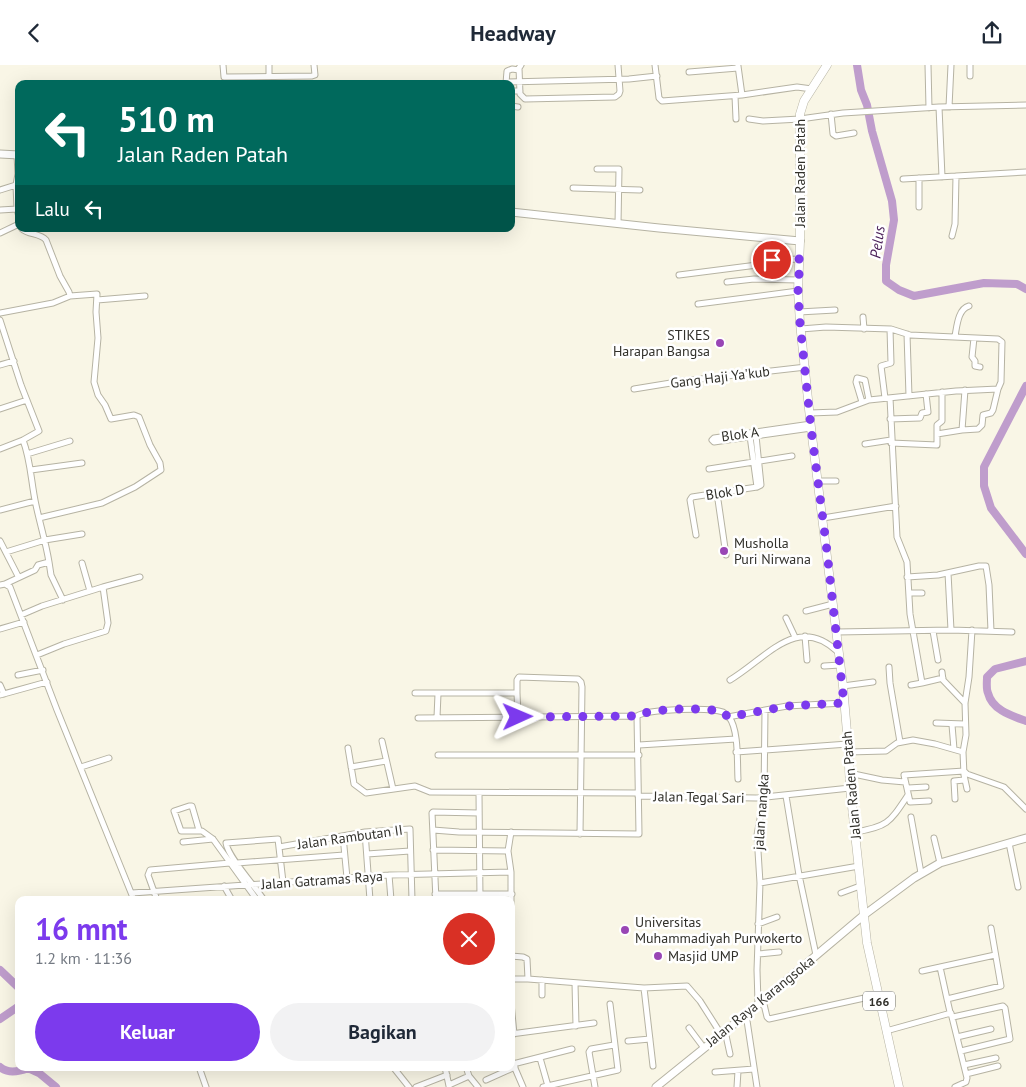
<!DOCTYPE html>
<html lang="id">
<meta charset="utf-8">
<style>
body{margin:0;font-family:"PT Sans",sans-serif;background:#f2f2f3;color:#1f2937;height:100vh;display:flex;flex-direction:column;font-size:19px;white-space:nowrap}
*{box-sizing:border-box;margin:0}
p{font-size:16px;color:#747a83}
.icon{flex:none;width:28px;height:28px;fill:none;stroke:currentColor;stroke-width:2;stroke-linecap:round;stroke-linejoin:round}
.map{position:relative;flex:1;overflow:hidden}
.drawer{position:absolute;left:15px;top:831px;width:500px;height:175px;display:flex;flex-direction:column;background:#fff;border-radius:10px;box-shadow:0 5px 20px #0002}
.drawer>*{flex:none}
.banner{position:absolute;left:15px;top:15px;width:500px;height:152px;border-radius:10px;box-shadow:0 5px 20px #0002;background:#00695c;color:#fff;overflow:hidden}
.pin{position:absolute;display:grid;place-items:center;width:42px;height:42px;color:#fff;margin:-21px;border:2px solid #fff;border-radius:50%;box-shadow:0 1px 5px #0007}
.me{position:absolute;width:55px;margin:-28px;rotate:89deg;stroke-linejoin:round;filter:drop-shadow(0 0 4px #0008)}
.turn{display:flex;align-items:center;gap:18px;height:105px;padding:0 20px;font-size:22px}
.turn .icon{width:65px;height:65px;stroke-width:2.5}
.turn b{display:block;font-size:35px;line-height:42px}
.then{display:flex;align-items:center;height:48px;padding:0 20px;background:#0003;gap:10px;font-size:19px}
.round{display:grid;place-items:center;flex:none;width:52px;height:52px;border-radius:26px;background:#f2f2f3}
.overview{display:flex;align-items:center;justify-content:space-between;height:85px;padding:0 20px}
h1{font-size:30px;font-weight:600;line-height:38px;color:#7c3aed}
.primary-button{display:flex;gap:10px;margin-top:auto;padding:10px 20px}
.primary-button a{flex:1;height:58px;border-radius:30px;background:#7c3aed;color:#fff;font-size:20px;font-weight:600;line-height:58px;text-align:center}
.primary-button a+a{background:#f2f2f3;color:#1f2937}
header{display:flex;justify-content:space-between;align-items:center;height:65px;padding:0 20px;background:#fff;font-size:22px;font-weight:600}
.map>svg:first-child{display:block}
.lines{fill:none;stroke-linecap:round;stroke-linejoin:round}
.river{stroke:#bf9dcc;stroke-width:8}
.street-casing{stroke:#b6b3a3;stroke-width:7}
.secondary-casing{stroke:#b6b3a3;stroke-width:9}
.primary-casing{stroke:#b6b3a3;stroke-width:9}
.street{stroke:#fff;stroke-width:5}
.secondary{stroke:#fff;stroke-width:7}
.primary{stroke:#fff;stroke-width:8}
.route{stroke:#7c3aed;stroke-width:9;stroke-dasharray:0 16.2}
.poi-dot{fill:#9946b5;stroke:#fff;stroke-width:2}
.labels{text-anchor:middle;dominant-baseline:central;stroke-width:5;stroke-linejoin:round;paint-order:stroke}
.shield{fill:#fff;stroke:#6f6e6a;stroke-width:1}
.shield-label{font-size:12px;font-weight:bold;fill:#31302a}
.street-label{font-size:14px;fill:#31302a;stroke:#fff}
.poi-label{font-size:14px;fill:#31302a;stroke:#fff;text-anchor:start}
.water-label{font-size:15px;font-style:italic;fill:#461b54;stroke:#fff}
</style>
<header><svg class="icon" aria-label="back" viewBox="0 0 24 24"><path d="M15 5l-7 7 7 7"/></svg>Headway<svg class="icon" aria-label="share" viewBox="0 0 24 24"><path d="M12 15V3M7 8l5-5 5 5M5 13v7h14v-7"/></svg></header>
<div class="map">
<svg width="1026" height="1022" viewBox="0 0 1026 1022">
<rect width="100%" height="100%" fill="#f9f6e6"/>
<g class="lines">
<path class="river" d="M857,0L861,25L867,40L872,66L892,136L894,155L886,200V216L899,225L914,231L984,218L1017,219L1026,224
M1026,321L984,402V421L991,443L1026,489
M1026,596L995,604L987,612C987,617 986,624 988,628C992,645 1012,651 1026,656
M0,905L19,923
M0,954L19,941
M0,1002C8,1009 18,1007 28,1003L39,1008L56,1022"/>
<defs>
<path id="street" d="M223,0L224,12L312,11L315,10L314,0
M269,0V11
M521,0L519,3L520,29L525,34L615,32L619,29L620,26L618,0
M655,0L659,33L662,36L742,30L797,22L812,24
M928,0L929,43
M738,1L742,30
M689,7L738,3
M970,11V0
M506,17L629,14L657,11
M506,18L507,6L512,4L519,5
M511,26H520
M735,31L736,54
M511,41L518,42
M939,42L942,112
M949,42L951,0
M831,49L833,69L836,71L854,68
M749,54L763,56L800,54L843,48L939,42L1026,40
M597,104H619L618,159
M903,114L1026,107
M16,120L17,144
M573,123L640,125
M0,125L16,120L18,109L17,90
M919,142V113
M0,145L17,144L19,152
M0,168L19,159
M952,171L955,159L956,111
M679,210L757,200L772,195L800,194
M727,217L754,214L799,215
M97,235L145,231
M698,239L798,226
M799,247L835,245
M0,248L53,238L70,231L69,227L60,211L46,175C40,168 29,170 22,164
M863,252L864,264
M0,255L21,320L39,366L23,375L0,384
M801,264L826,262L891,264L910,270L998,274L1002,277L1001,317L998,324L956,326L869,335L837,347L810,348
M907,269L909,331
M955,271C957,261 958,244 969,241
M974,273L972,292L975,296V301L980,302
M0,300L14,296
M634,324L683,316L806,302
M885,333L881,301L891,298L890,264
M890,333L897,472L907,497L910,549L922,618L943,613
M862,337L856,317L857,313L865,315L869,335
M0,344L27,335
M890,354L920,353L922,348L928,347L926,329
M811,359L714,373L712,375L714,377L811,363
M962,365L965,325
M937,369L962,365L978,364L982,360L983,350L991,348L993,345L998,324
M750,371L757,422
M756,371L761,420L757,422
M891,378L937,380V360L942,356V327
M865,379L891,375
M27,389L70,376
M709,404L792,391
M31,405L82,398
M818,416H836
M717,428L726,490
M0,445L35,436
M39,453L102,438L135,422L161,405L160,398L150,380L139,352L134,350L111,354L105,340L98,330L94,317L98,273L96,247L97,229L70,231
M823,453L896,441
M696,470L690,435L692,432L757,422
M0,476L18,511
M6,487L45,475L82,469
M49,497L51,510L63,535
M82,498L90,526
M948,508L951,565
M907,512L938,510L979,501H986L989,520L991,566
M5,519L35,505L38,500L49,497C46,478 40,459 36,440C31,418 31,396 23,375
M0,520L5,519L10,522L57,645L134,835
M103,522L140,512
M909,528H922
M806,546L833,539
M21,550L42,541L103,522L108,558L106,566L64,579L37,590
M786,553L795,572
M0,564L24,557
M933,566L938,595
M837,567L951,565L1012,567
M805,571L807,595
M824,601L840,600
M889,602L890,618L900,677
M942,607L943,615L965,638
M18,610L43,605
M730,615C767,593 797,548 838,587
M0,620L4,629
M911,620L922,618
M843,621L873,617
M415,628H517V615L519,612L578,614L581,617L582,622L580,769
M517,628L518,652
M0,630L47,617
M437,652L438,629
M728,652L787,641L844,638
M418,653L637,651C648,644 710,642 723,647C724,648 728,651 729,652C739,665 737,697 738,714
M936,658L965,659
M952,660L954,684
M382,676L393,724
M639,680L736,674
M348,683L354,719L366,728L415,721L430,727L638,728
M736,687L848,679
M848,687L886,686L897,678L913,675L935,679L963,687
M438,690H639
M81,702L109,693
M351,702L386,696
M849,708L882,715L905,717
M908,723L926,722
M967,724L964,710L963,687L966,670L965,638L969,612L972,565
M479,728L480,835
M638,731L756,733L850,723
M786,731L799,810L816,890
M955,734L954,716L964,715
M929,736L910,737L904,710L964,706L967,709L1004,722L1026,744
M911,752L921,808
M199,765L192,741H189L174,746L181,766H202L213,774L257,835
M433,765L459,767L639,769L637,651
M365,767L370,835
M511,767L508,786L511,807V872
M855,767C888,762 890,757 908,730
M343,771L347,813
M934,773L940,798
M183,777L213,774
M1009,778L1018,822
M279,782L365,767L410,764L412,835
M433,785L508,786
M367,789L410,786
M237,798L344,790
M389,810L391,835
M760,818L859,801
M224,821L232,835
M132,828L389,810L511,807
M841,828L860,821
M435,829H512
M157,835L148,810L150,805L230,798
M264,835C255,821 228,792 226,778L278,774L283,817
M340,835H344
M436,835L432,748L433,747L479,748
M758,859L777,852
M758,889L779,887
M511,891L523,892L527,894L528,914
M940,902L947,934
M922,906L995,890
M511,914H528L644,923L687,921L700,936L721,969
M542,915V930
M575,918L576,961
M644,923L653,1001
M763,935L767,952L769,954L878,930
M511,938L514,969
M758,938L757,905L760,818L757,770L764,732L765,646
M950,947L947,934L1001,921L991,863
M746,949L757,1022
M953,952L1003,941L1005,943L1010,974L961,986
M689,963L704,983
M725,966L730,989
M886,966L951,948L967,1013L966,1017L955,1022
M511,969L594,958
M957,972L991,964
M628,976L650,974
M540,993L548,1021
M511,994L523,1022
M513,999L572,984
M964,1000L996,993
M199,1002L206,1022
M393,1002L409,1022
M445,1002L449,1021
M466,1002L469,1011L478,1022
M715,1007L754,1004
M966,1009L998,1001
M486,1015L515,1002
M449,1020L469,1011
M416,1022L447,1010
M543,1022L618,1005L610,939
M595,1022L589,987L591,984L614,980
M737,1022L738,1006"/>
<path id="secondary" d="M0,89L19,90
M511,147L659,163L800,176
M656,1022L749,947L864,850L914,813L940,798L1026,773"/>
<path id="primary" d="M827,0L804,36L800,49V176L798,226L800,258L811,363L843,621L848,679L850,723L867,878L899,1022"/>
</defs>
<use href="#street" class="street-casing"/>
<use href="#secondary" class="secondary-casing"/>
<use href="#primary" class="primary-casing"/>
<use href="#street" class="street"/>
<use href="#secondary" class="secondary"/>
<use href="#primary" class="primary"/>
</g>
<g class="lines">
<path class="route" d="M518,652L637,651C649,643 708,642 722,647C724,648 726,650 728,652L788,641L844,638L826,478L811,363L800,258L798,226L800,194L772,195"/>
</g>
<g class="poi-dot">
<circle cx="720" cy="278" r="5"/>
<circle cx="724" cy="486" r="5"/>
<circle cx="625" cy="865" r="5"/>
<circle cx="658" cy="891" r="5"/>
</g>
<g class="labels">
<rect class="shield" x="863" y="926.5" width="32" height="19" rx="4"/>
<g class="shield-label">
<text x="879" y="936">166</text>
</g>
<g class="street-label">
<text transform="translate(800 108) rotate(-90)">Jalan Raden Patah</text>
<text transform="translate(720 312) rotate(-7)">Gang Haji Ya'kub</text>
<text transform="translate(740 369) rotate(-8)">Blok A</text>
<text transform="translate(725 427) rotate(-9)">Blok D</text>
<text transform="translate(851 720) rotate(-95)">Jalan Raden Patah</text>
<text transform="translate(699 732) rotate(1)">Jalan Tegal Sari</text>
<text transform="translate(761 747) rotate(-86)">jalan nangka</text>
<text transform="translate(350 772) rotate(-8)">Jalan Rambutan II</text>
<text transform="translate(322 815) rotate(-4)">Jalan Gatramas Raya</text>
<text transform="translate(760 936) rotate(-39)">Jalan Raya Karangsoka</text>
</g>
<g class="poi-label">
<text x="710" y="270" text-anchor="end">STIKES<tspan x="710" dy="16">Harapan Bangsa</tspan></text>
<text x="734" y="478">Musholla<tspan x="734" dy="16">Puri Nirwana</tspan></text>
<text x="635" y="857">Universitas<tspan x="635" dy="16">Muhammadiyah Purwokerto</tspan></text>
<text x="668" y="891">Masjid UMP</text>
</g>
<g class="water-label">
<text transform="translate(877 177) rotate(-82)">Pelus</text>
</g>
</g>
</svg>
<div class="pin" style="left:772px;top:195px;background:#d93025"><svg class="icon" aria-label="arrive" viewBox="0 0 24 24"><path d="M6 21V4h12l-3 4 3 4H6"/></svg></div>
<svg class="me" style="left:518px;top:652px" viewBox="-20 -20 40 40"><path d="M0-17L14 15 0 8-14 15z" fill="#7c3aed" stroke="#fff" stroke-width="4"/></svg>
<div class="banner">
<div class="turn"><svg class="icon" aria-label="left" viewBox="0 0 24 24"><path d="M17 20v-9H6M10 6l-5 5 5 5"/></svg><div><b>510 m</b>Jalan Raden Patah</div></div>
<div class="then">Lalu<svg class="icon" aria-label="left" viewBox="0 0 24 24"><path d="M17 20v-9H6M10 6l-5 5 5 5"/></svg></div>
</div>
<section class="drawer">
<div class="overview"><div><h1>16 mnt</h1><p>1.2 km · 11:36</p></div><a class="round" style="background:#d93025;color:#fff"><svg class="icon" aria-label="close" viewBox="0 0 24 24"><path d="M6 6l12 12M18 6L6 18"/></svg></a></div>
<div class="primary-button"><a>Keluar</a><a>Bagikan</a></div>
</section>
</div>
